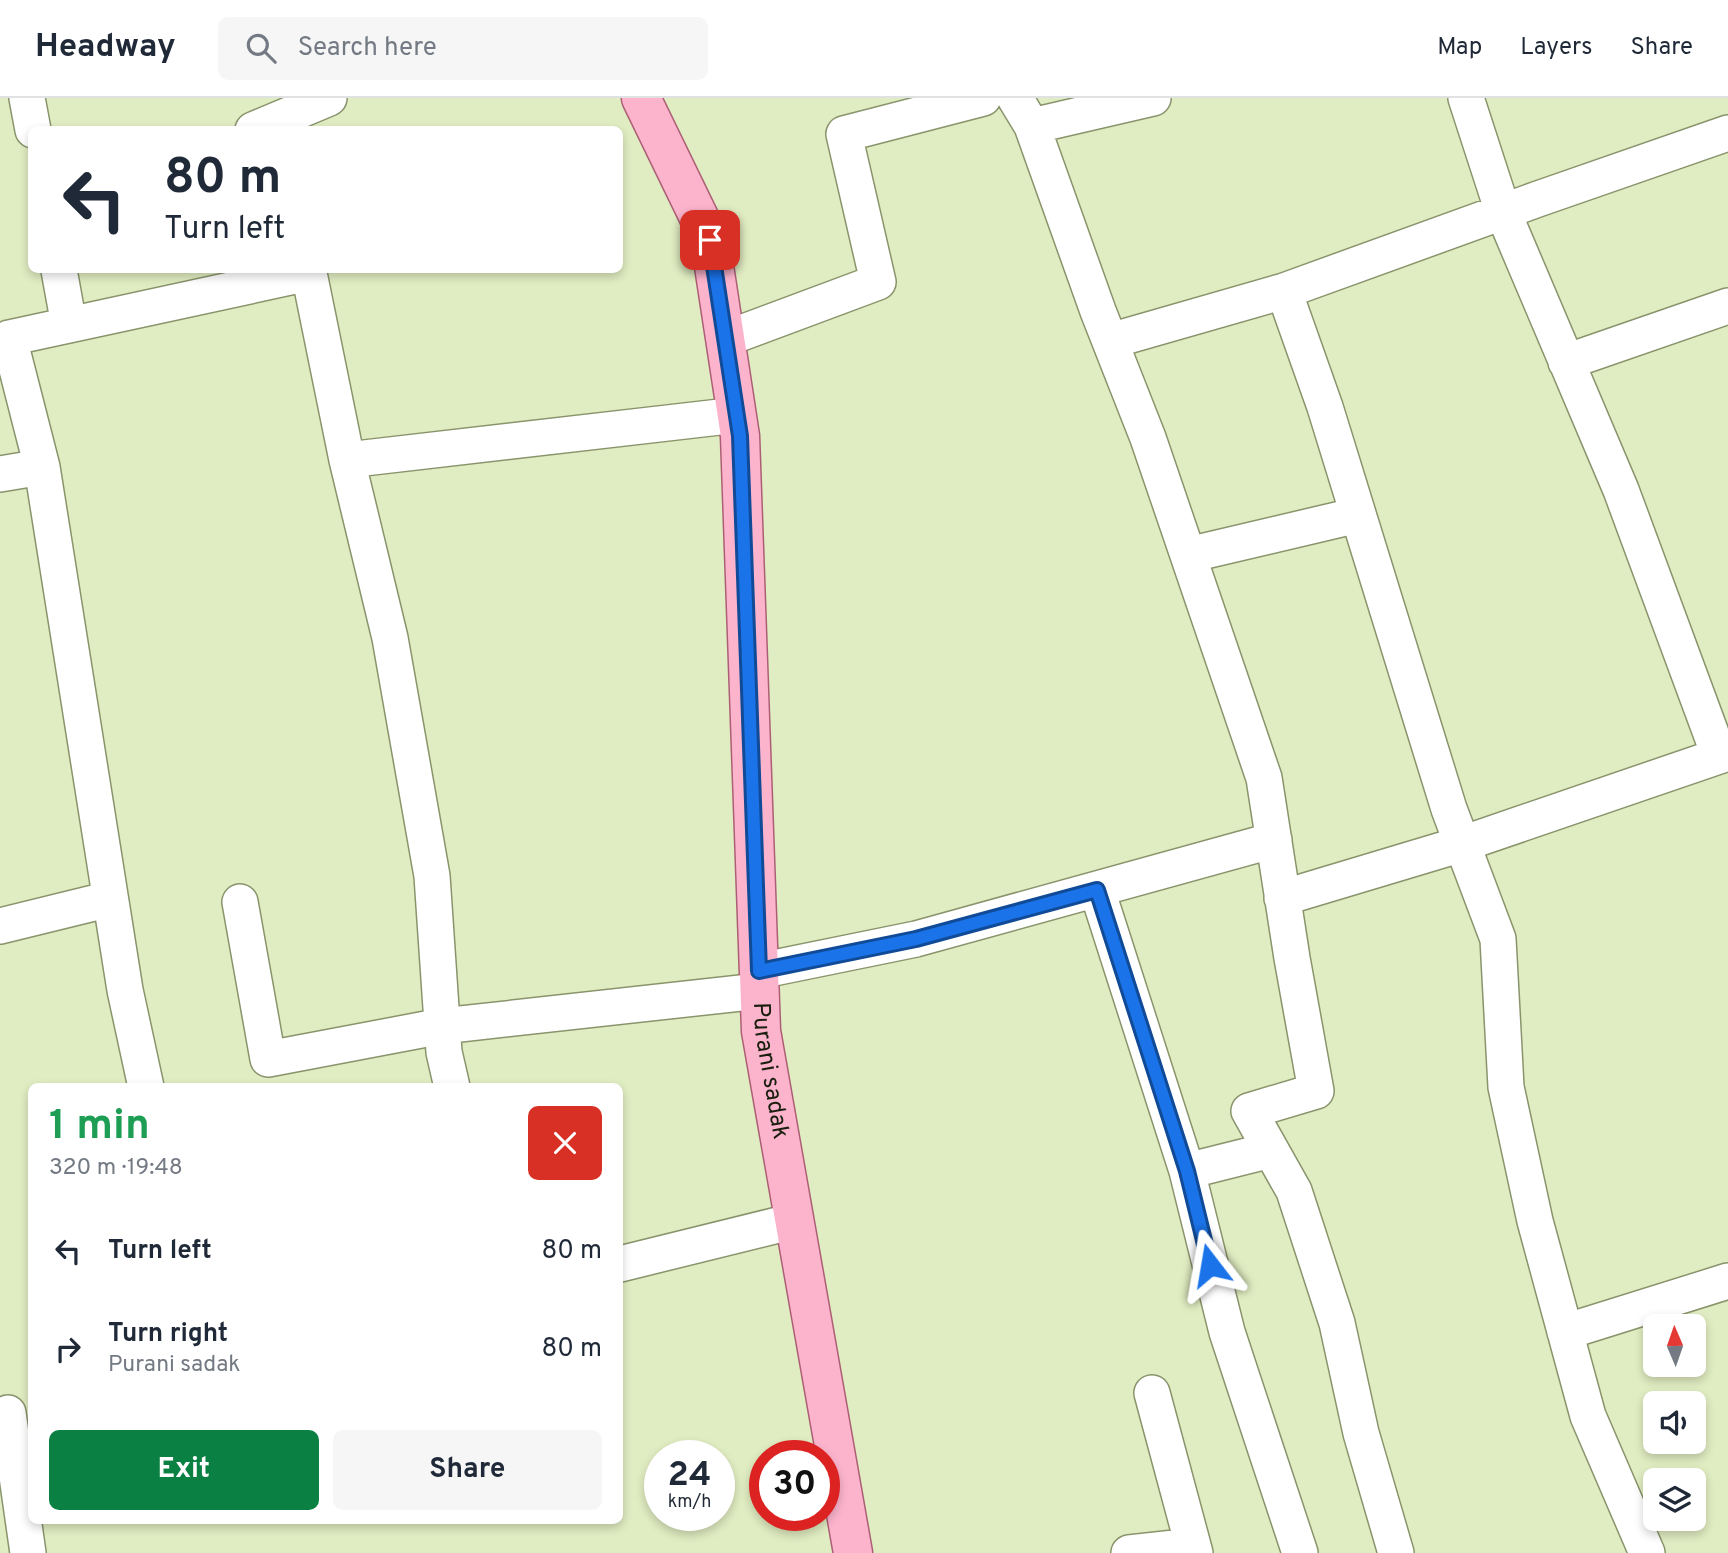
<!DOCTYPE html>
<meta charset="utf-8">
<style>
body{margin:0;font-family:Overpass,sans-serif;background:#f6f6f7;color:#1f2937;height:100vh;display:flex;flex-direction:column;font-size:26px;white-space:nowrap}
*{box-sizing:border-box;margin:0}
p{font-size:23px;color:#747a83}
.icon{flex:none;width:38px;height:38px;fill:none;stroke:currentColor;stroke-width:2;stroke-linecap:round;stroke-linejoin:round}
.map{position:relative;flex:1;overflow:hidden}
.panel{position:absolute;left:28px;top:985px;width:595px;height:441px;display:flex;flex-direction:column;background:#fff;border-radius:10px;box-shadow:0 4px 10px #0003}
.panel>*{flex:none}
.top-card{position:absolute;left:28px;top:28px;width:595px;height:147px;border-radius:10px;box-shadow:0 4px 10px #0003;background:#fff;color:#1f2937;overflow:hidden}
.needle{width:46px;rotate:358deg}
.controls{position:absolute;left:1643px;top:1216px;display:grid;gap:14px}
.controls a{display:grid;place-items:center;width:63px;height:63px;border-radius:10px;background:#fff;box-shadow:0 4px 10px #0003;font-size:35px}
.speed{position:absolute;left:644px;top:1342px;display:flex;gap:14px;font-size:35px;font-weight:700;text-align:center}
.speed>*{display:grid;place-content:center;width:91px;height:91px;border-radius:50%;background:#fff;box-shadow:0 4px 10px #0003;line-height:1}
.speed small{font-size:18px;font-weight:400}
.speed .limit{border:10px solid #d22;background:#fff;color:#111}
.pin{position:absolute;display:grid;place-items:center;width:60px;height:60px;color:#fff;margin:-30px;border-radius:14px;box-shadow:0 4px 10px #0006}
.me{position:absolute;width:77px;margin:-38px;rotate:346deg;stroke-linejoin:round;filter:drop-shadow(0 0 5px #0008)}
.turn{display:flex;align-items:center;gap:24px;height:147px;padding:0 21px;font-size:32px}
.turn .icon{width:91px;height:91px;stroke-width:2.5}
.turn b{display:block;font-size:49px;line-height:60px}
.round{display:grid;place-items:center;flex:none;width:74px;height:74px;border-radius:10px;background:#f6f6f7}
.headline{display:flex;align-items:center;justify-content:space-between;height:119px;padding:0 21px}
h1{font-size:42px;font-weight:700;line-height:52px;color:#1e9e55}
.primary-button{display:flex;gap:14px;margin-top:auto;padding:14px 21px}
.primary-button a{flex:1;height:80px;border-radius:10px;background:#0b8043;color:#fff;font-size:28px;font-weight:700;line-height:80px;text-align:center}
.primary-button a+a{background:#f6f6f7;color:#1f2937}
ul{padding:0;list-style:none}
li{display:flex;align-items:center;gap:21px;height:98px;padding:0 21px}
li div{flex:1}
li b{display:block;font-size:26px}
li em{font-style:normal}
header{display:flex;align-items:center;gap:42px;box-sizing:border-box;height:98px;padding:0 35px;background:#fff;border-bottom:2px solid #e0e1e3}
header strong{font-size:33px}
nav{display:flex;gap:38px;margin-inline-start:auto;font-size:24px}
.search{width:490px;height:63px;background:#f6f6f7;display:flex;align-items:center;gap:18px;box-sizing:border-box;padding:0 24px;border-radius:10px;color:#747a83;font-size:26px}
.map>svg:first-child{display:block}
.lines{fill:none;stroke-linecap:round;stroke-linejoin:round}
.minor-casing{stroke:#89946c;stroke-width:38}
.major-casing{stroke:#ac5f74;stroke-width:41}
.minor{stroke:#fff;stroke-width:35}
.major{stroke:#fcb4cd;stroke-width:38}
.route-casing{stroke:#114b97;stroke-width:18}
.route{stroke:#1a73e8;stroke-width:12}
.labels{text-anchor:middle;dominant-baseline:central;stroke-width:7;stroke-linejoin:round;paint-order:stroke}
.street-label{font-size:24px;fill:#1a1e0e;stroke:#e0ecc1}
</style>
<header>
<strong>Headway</strong>
<div class="search"><svg class="icon" aria-label="search" viewBox="0 0 24 24"><circle cx="10" cy="10" r="6"/><path d="M15 15l6 6"/></svg>Search here</div>
<nav><a>Map</a><a>Layers</a><a>Share</a></nav>
</header>
<div class="map">
<svg width="1728" height="1455" viewBox="0 0 1728 1455">
<rect width="100%" height="100%" fill="#e0ecc1"/>
<g class="lines">
<defs>
<path id="minor" d="M27,0L33,32
M1015,0L1032,28L1153,0
M1466,0L1503,114L1621,392L1719,657
M1032,28L1098,213L1148,340L1264,680L1292,860L1316,993L1249,1013L1294,1093L1337,1225L1361,1335L1396,1455
M253,32L329,0
M59,172L69,227
M1284,193L1325,309L1449,711L1498,841L1506,989L1535,1123L1588,1318L1647,1455
M725,241L878,184L844,36L983,0
M1110,243L1284,193L1538,101L1728,35
M1566,264L1728,208
M42,369L9,240L309,175L347,362
M0,376L42,369L125,892L146,989
M1188,457L1358,417
M1097,792L1187,1073
M1282,800L1462,746L1728,655
M240,804L268,961L442,928L759,893
M0,828L110,801
M759,873L916,841L1274,742
M452,989L444,954L432,778L390,540L347,362L737,317
M1271,1052L1187,1073L1227,1234L1300,1455
M620,1166L794,1123
M1565,1234L1728,1183
M1152,1295L1195,1455
M8,1315L28,1455
M1129,1455L1193,1448"/>
<g id="major">
<path id="s1" d="M641,0L710,142L740,338L761,933L853,1455"/>
</g>
</defs>
<use href="#minor" class="minor-casing"/>
<use href="#major" class="major-casing"/>
<use href="#minor" class="minor"/>
<use href="#major" class="major"/>
</g>
<g class="lines">
<defs>
<path id="route" d="M710,142L740,338L759,873L916,841L1097,792L1187,1073L1210,1167"/>
</defs>
<use href="#route" class="route-casing"/>
<use href="#route" class="route"/>
</g>
<g class="labels">
<g class="street-label">
<text stroke="none"><textPath href="#s1" startOffset="992">Purani sadak</textPath></text>
</g>
</g>
</svg>
<div class="controls">
<a><svg class="needle" viewBox="-14 -14 28 28"><path d="M0-13l5 13h-10z" fill="#e53935"/><path d="M0 13l5-13h-10z" fill="#747a83"/></svg></a>
<a><svg class="icon" aria-label="sound" viewBox="0 0 24 24"><path d="M4 9h4l5-4v14l-5-4H4zM17 9q2 3 0 6"/></svg></a>
<a><svg class="icon" aria-label="layers" viewBox="0 0 24 24"><path d="M12 4l9 5-9 5-9-5zM3 14l9 5 9-5"/></svg></a>
</div>
<div class="speed"><div>24<small>km/h</small></div><div class="limit">30</div></div>
<div class="pin" style="left:710px;top:142px;background:#d93025"><svg class="icon" aria-label="arrive" viewBox="0 0 24 24"><path d="M6 21V4h12l-3 4 3 4H6"/></svg></div>
<svg class="me" style="left:1210px;top:1167px" viewBox="-20 -20 40 40"><path d="M0-17L14 15 0 8-14 15z" fill="#1a73e8" stroke="#fff" stroke-width="4"/></svg>
<div class="top-card">
<div class="turn"><svg class="icon" aria-label="left" viewBox="0 0 24 24"><path d="M17 20v-9H6M10 6l-5 5 5 5"/></svg><div><b>80 m</b>Turn left</div></div>
</div>
<section class="panel">
<div class="headline"><div><h1>1 min</h1><p>320 m · 19:48</p></div><a class="round" style="background:#d93025;color:#fff"><svg class="icon" aria-label="close" viewBox="0 0 24 24"><path d="M6 6l12 12M18 6L6 18"/></svg></a></div>
<ul>
<li><svg class="icon" aria-label="left" viewBox="0 0 24 24"><path d="M17 20v-9H6M10 6l-5 5 5 5"/></svg><div><b>Turn left</b></div><em>80 m</em></li>
<li><svg class="icon" aria-label="right" viewBox="0 0 24 24"><path d="M7 20v-9h11M14 6l5 5-5 5"/></svg><div><b>Turn right</b><p>Purani sadak</p></div><em>80 m</em></li>
</ul>
<div class="primary-button"><a>Exit</a><a>Share</a></div>
</section>
</div>
